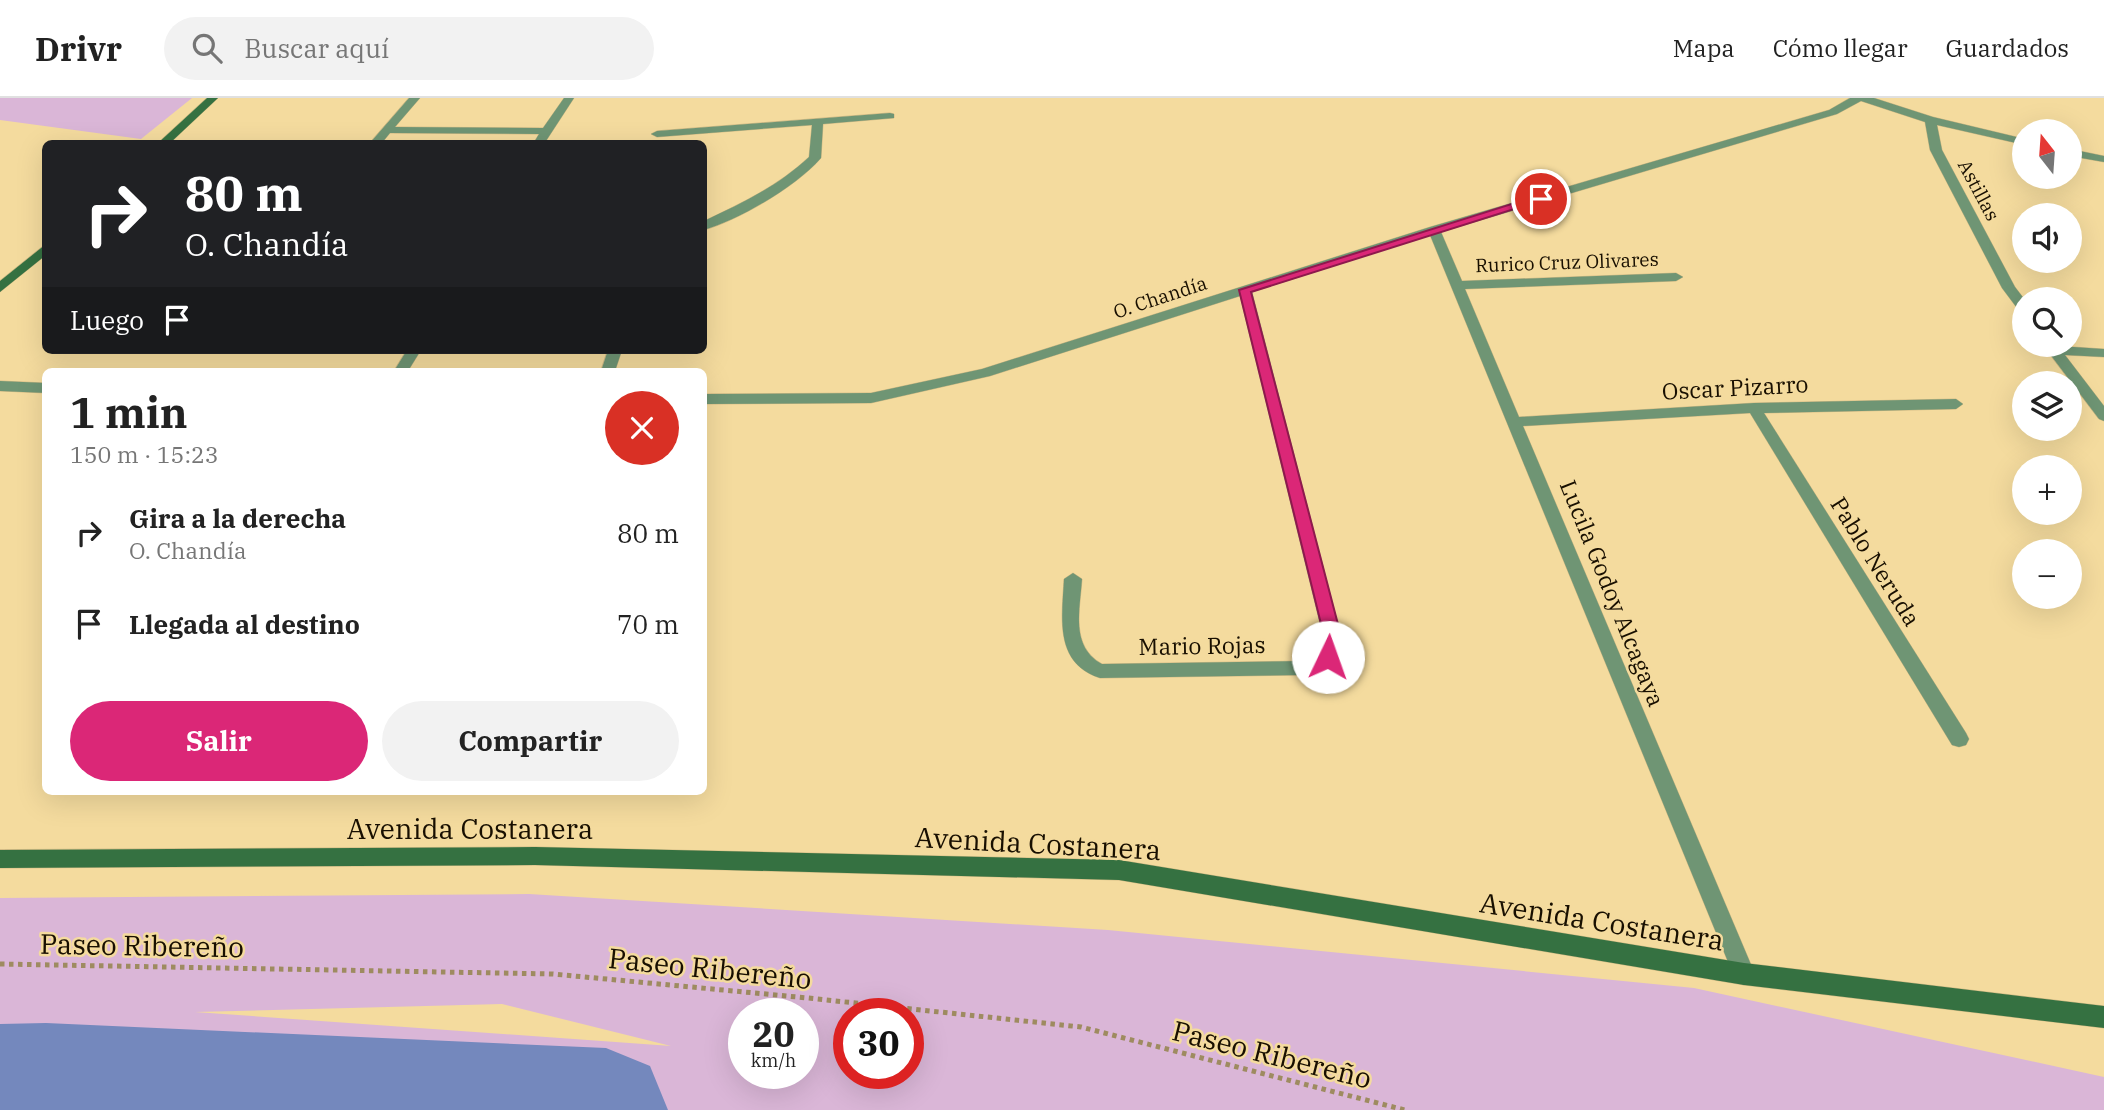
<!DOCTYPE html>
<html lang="es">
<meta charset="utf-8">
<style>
body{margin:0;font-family:"IBM Plex Serif",serif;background:#f2f2f2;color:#222;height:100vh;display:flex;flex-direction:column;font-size:26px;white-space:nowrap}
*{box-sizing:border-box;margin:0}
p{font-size:23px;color:#767676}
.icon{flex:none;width:38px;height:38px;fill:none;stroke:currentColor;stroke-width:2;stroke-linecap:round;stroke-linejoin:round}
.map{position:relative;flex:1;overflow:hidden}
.side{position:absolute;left:42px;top:270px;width:665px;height:427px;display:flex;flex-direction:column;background:#fff;border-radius:10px;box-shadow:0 7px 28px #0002}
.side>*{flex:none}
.top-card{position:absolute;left:42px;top:42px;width:665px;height:214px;border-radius:10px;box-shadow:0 7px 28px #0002;background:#202124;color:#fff;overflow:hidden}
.needle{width:46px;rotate:343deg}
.tools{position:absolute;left:2012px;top:21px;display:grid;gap:14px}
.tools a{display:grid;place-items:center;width:70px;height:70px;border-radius:50%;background:#fff;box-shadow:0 7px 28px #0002;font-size:35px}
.speed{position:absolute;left:728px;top:900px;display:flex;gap:14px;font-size:35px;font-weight:700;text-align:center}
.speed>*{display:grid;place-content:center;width:91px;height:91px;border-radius:50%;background:#fff;box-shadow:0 7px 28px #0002;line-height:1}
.speed small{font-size:18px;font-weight:400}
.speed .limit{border:10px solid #d22;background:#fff;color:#111}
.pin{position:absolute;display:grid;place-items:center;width:60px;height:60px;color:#fff;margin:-30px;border:4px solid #fff;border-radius:50%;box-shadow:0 2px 7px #0007}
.me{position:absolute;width:77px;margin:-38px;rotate:3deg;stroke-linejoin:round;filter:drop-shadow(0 0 5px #0008)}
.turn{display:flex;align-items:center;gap:24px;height:147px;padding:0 28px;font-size:32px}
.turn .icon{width:91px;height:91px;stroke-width:2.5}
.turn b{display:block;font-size:49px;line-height:60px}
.then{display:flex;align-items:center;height:66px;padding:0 28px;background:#0003;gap:14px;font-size:26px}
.round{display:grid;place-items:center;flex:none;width:74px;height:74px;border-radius:37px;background:#f2f2f2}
.headline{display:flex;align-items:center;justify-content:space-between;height:119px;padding:0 28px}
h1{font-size:42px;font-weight:800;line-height:52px}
.action{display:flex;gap:14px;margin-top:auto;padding:14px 28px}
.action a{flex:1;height:80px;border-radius:42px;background:#db2777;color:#fff;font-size:28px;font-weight:800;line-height:80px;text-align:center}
.action a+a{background:#f2f2f2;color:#222}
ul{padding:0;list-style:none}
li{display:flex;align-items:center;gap:21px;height:91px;padding:0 28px}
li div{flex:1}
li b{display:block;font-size:26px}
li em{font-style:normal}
header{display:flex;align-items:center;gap:42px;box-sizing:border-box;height:98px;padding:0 35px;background:#fff;border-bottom:2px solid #e0e0e0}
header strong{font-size:33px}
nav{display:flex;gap:38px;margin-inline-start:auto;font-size:24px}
.search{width:490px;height:63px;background:#f2f2f2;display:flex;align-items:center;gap:18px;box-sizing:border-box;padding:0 24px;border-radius:38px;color:#767676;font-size:26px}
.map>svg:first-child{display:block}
.green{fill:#dab6d7;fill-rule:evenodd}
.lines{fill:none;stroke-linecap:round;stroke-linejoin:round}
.river{fill:#7488bd;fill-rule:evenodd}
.street-casing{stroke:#d1ba85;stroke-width:1}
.secondary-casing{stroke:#d1ba85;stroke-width:1}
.path{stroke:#9e8b60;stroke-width:5;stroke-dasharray:4.5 4.5;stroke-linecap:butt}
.street{fill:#6f9574;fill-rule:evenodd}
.secondary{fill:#357141;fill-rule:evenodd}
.route{fill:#db2777;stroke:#8e194d;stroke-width:2}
.labels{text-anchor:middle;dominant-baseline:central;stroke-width:5;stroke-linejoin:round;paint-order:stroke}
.far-street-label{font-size:19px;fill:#180f00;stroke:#f4db9e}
.street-label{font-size:23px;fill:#180f00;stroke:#f4db9e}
.near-street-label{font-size:28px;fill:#180f00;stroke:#f4db9e}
</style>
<header>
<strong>Drivr</strong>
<div class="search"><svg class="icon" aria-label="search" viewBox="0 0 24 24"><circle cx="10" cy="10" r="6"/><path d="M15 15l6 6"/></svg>Buscar aquí</div>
<nav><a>Mapa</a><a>Cómo llegar</a><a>Guardados</a></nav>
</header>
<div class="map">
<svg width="2104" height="1012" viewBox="0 0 2104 1012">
<rect width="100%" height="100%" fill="#f4db9e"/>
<path class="green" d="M0,0H192L141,41L0,22Z
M529,796L1108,832L1694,890L2104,979V1012H0V800ZM502,906L671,948L195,914ZM744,915H803V975H744ZM849,915H908V975H849Z"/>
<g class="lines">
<path class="river" d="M46,925L606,950L650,968L668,1012H0V926Z"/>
<defs>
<path id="street" d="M409,0H420L395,29L543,30L564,0H574L544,46H533L539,36L390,35L381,46H369Z
M1850,0H1874L1933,19L2025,41V47L1937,27L1942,52L2015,189L2025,202V215L2020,214L2002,190L1930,52L1925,24L1861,3L1837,16L1441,134L1462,183L1676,175L1683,179L1676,183L1465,191L1519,319L1754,305L1956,301L1963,306L1956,311L1764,315L1966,635L1969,641L1966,647L1959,649L1952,647L1750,315L1523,328L1755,876L1752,884L1744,887L1736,884L1733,876L1430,137L1252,194L1340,534L1334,564L1306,577L1100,580C1054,565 1062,520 1064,481L1073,475L1082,481C1080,512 1070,548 1102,566L1304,563L1319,555L1322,534L1240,198L990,278L871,305L704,306V296L871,295L982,271L1430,129L1829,12Z
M890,15L894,16V20L823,26L821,60C797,88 739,122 704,132V123C742,105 778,88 809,59L812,27L657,39L651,36L657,33Z
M2070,51L2104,58V64L2070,58Z
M2043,247L2104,251V259L2065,257L2104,308V323L2099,321Z
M407,252H421L408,273H394Z
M608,252H622L615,273H601Z
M0,283L46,285V295L0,293Z"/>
<path id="secondary" d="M207,0H218L169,46H157Z
M46,146V157L0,194V183Z
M535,749L1119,762L1744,865L2104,908V930L1744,887L1119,782L535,767L0,770V752Z"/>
</defs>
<use href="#street" class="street-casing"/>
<use href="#secondary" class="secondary-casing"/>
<path class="path" d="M0,866L553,876L808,900L1081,929L1405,1012"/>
<use href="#street" class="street"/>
<use href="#secondary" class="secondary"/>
</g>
<path class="route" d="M1537,98L1546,101L1251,194L1340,534L1333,564H1322L1319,559L1323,534L1239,192Z"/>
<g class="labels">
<g class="far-street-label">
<text transform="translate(1979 92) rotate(62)">Astillas</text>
<text transform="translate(1567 164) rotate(-2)">Rurico Cruz Olivares</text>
<text transform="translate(1160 199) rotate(-18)">O. Chandía</text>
</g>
<g class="street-label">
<text transform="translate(1735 289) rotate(-3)">Oscar Pizarro</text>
<text transform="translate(1876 463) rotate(58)">Pablo Neruda</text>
<text transform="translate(1613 495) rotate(68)">Lucila Godoy Alcagaya</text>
<text transform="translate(1202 547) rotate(-1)">Mario Rojas</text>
</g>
<g class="near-street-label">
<text x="470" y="730">Avenida Costanera</text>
<text transform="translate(1038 745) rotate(3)">Avenida Costanera</text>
<text transform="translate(1602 823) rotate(9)">Avenida Costanera</text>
<text transform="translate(142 847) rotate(1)">Paseo Ribereño</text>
<text transform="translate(710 870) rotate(6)">Paseo Ribereño</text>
<text transform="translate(1272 956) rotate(14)">Paseo Ribereño</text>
</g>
</g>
</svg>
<div class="tools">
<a><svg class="needle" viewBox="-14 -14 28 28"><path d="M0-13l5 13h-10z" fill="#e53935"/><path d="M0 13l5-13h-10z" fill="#767676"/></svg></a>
<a><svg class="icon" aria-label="sound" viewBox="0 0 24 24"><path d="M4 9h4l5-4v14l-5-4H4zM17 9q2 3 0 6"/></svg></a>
<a><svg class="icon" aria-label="search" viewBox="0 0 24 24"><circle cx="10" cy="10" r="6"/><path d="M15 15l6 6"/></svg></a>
<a><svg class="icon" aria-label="layers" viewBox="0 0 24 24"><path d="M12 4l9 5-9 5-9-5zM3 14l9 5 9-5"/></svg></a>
<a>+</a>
<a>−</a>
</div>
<div class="speed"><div>20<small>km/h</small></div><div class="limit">30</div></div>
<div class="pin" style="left:1541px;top:101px;background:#d93025"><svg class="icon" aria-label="arrive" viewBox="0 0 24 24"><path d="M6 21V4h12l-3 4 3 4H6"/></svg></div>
<svg class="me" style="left:1328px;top:559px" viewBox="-20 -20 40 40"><circle r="19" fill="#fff"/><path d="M0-13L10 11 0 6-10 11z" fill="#db2777"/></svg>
<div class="top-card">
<div class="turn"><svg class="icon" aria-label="right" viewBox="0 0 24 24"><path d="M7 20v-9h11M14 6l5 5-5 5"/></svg><div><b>80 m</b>O. Chandía</div></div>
<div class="then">Luego<svg class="icon" aria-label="arrive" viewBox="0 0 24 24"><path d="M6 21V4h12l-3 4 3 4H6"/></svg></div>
</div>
<section class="side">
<div class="headline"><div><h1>1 min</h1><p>150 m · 15:23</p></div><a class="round" style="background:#d93025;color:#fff"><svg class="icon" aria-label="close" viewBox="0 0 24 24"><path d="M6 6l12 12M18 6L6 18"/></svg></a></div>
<ul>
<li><svg class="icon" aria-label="right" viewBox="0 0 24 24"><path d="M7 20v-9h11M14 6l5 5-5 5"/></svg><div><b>Gira a la derecha</b><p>O. Chandía</p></div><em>80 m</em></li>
<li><svg class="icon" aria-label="arrive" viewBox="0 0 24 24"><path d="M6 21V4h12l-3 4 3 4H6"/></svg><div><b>Llegada al destino</b></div><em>70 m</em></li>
</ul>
<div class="action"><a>Salir</a><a>Compartir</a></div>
</section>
</div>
